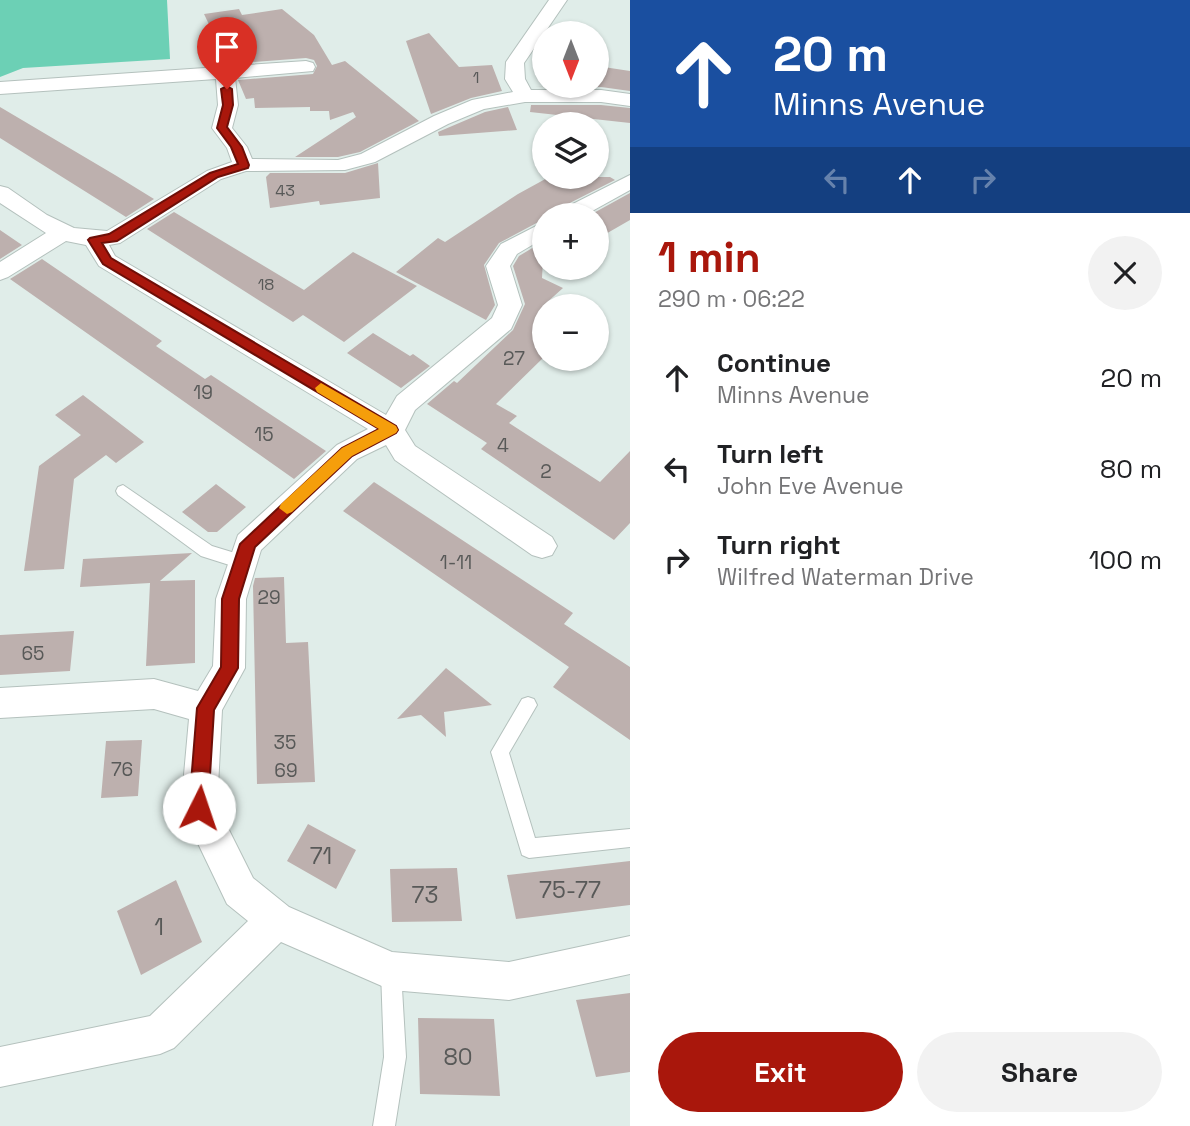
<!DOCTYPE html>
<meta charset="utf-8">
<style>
body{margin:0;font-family:"Space Grotesk",sans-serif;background:#f2f2f2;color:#202124;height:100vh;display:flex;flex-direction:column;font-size:26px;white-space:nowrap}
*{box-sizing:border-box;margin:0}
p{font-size:23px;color:#757577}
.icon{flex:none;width:38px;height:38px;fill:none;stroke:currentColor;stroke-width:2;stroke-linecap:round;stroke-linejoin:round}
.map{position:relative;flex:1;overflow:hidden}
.side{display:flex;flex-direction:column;background:#fff;width:560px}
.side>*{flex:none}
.top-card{background:#1a4fa0;color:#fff;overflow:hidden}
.needle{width:46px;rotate:180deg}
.fabs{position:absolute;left:532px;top:21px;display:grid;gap:14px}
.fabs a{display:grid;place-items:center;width:77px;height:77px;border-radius:50%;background:#fff;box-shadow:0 2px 5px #0004;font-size:35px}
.pin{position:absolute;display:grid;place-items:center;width:60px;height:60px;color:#fff;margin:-72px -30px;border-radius:50% 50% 50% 0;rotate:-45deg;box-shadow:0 0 7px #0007}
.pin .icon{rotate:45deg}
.me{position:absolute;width:77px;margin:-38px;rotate:4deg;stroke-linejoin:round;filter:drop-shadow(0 0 5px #0008)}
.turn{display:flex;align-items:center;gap:24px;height:147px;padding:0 28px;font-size:32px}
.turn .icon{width:91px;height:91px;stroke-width:2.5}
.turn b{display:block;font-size:49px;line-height:60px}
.lanes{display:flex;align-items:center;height:66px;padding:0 28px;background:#0003;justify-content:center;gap:35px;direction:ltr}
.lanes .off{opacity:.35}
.round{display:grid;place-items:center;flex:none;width:74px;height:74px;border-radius:37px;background:#f2f2f2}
.headline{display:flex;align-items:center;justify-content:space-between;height:119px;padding:0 28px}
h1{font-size:42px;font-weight:800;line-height:52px;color:#a9170c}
.button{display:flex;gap:14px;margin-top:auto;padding:14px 28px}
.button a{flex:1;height:80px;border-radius:42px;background:#a9170c;color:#fff;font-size:28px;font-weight:800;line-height:80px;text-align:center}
.button a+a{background:#f2f2f2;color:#202124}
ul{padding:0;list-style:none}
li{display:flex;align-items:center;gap:21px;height:91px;padding:0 28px}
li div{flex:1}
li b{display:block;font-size:26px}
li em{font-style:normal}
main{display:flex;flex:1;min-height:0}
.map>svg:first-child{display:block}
.green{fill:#6cd0b5}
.building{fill:#bdb0ae}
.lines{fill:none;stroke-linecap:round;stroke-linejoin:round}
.lane-casing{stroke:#b4c1bd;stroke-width:2}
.street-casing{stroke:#b4c1bd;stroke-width:2}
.lane{fill:#fff;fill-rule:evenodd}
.street{fill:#fff;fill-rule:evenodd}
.route{fill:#a9170c;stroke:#6e0f08;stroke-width:2}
.slow{fill:#f59e0b}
.labels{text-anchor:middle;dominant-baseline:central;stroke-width:6;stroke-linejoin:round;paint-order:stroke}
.far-number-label{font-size:16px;fill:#585958}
.number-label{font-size:19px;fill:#585958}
.near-number-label{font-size:23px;fill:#585958}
</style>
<main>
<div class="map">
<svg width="630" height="1126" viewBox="0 0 630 1126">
<rect width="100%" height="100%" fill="#e0ede9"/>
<path class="green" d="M0,0H167L170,59L23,68L0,77Z"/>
<path class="building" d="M239,9L242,15L282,9L314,35L332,65L345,61L419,121L360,152L338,157H295L356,117L353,112L330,120L329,111H310V107L255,108L254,98L246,99L238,80L313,74L317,66L314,60L306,58L228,64L204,14Z
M429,33L459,67L492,65L502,91L471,98L431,114L406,41Z
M597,66L630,71V91L601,87H534L597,86Z
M531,105H601L630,108V123L530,112Z
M0,107L115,175L154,199L126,217L0,138Z
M508,107L517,130L439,136L438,132L485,112Z
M378,163L380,198L320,205L319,201L270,208L266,177L270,173H345Z
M549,177H610L615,180L560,208L555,215H544V219L499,243L484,265L495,305L486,320L396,272L438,238L445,242L518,194Z
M630,193V220L597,239V215H590Z
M174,212L304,290L353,252L417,286L344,342L303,315L293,322L147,229Z
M0,230L22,245L0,259Z
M544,241L542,278L563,288L544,305V357L496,404L517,416L509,423L600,482L630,451V523L614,540L481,449L487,443L427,404L454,381L457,383L513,330L525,304L513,266L519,256Z
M42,259L162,341L156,346L205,379L211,375L326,451L294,479L10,279Z
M373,333L410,356L413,354L430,366L401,388L347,353Z
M83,395L144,442L116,463L106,455L74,479L64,569L24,571L39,466L81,435L55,415Z
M374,482L573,613L564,624L630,667V740L553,687L569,667L343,511Z
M216,484L246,507L217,532H208L182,512Z
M192,553L160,581L195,580V663L146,666L150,583L80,587L83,559Z
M284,577L286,643L308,642L315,782L257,784L253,586L255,578Z
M74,631L70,671L0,675V635Z
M446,668L492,705L444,712L446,737L421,715L397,719Z
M142,740L138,796L101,798L106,741Z
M308,824L356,850L336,889L287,861Z
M630,861V905L516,919L507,875Z
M457,868L462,921L392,922L390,869Z
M176,880L202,942L141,975L117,911Z
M630,993V1072L596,1077L576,1000Z
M418,1018L494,1019L500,1096L420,1094Z"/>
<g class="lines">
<defs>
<path id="lane" d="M123,485L212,546L248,557L250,562L248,567L242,569L201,556L118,495L116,491L118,487Z
M528,697L534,699L537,705L509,753L535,838L630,829V847L529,858L522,855L491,752L522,699Z
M391,961L398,964L401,971L406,1057L395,1126H373L384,1057L381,971L384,964Z"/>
<path id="street" d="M549,0H567L524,63L525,79L531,90H601L630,94V106L601,102H525L484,109L448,124L375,162L345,170L246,171L221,179L120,243L109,245L115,256L386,415L397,396L492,318L498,305L486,266L501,244L544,222V238L517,254L510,266L522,305L511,329L415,410L405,430L415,446L552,537L557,546L552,555L542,558L532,555L395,460L386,445L357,459L261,550L246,599L245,668L222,710L217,806L253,878L289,907L392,952L509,962L630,936V974L509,1000L391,990L281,942L174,1048L160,1054L0,1087V1047L150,1016L248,921L227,904L181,808L189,719L154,709L0,718V688L154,679L198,691L213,666L216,599L238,535L337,445L368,429L99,266L86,245L66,241L8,277L0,280V262L46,233L0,203V186L8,188L47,215L74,228L107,231L207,171L232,162L227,148L212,128L218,105L216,79L0,94V82L306,61L313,63L315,67L313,71L235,78L238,105L232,128L247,147L252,159L338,160L361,154L434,116L472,100L513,92L505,79L506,62Z
M630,175V190L585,215H558L561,210Z"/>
</defs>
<use href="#lane" class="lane-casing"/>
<use href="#street" class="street-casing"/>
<use href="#lane" class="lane"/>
<use href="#street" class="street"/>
</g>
<path class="route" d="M227,86L232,89L233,105L227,127L242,147L249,165L248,168L218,177L117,241L102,243L111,258L396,426L398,430L396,433L352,456L255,547L239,599L238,668L214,710L208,808L205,815L199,817L192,815L189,808L197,708L221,667L222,599L240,544L342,448L379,429L103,264L88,240L90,238L109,234L210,173L238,164L231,147L217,128L223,105L221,89Z"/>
<path class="slow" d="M321,383L396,426L398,430L396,433L352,456L292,512L287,514L279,508L281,504L342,448L379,429L317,392L315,388Z"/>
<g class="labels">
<g class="far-number-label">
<text x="476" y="77">1</text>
<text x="285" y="190">43</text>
<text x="266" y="284">18</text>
</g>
<g class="number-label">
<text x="514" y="358">27</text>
<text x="203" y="392">19</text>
<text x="264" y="434">15</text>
<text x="503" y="445">4</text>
<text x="546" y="471">2</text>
<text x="456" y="562">1-11</text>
<text x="269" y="597">29</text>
<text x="33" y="653">65</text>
<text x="285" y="742">35</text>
<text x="122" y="769">76</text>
<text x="286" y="770">69</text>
</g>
<g class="near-number-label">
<text x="321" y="856">71</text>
<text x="570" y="890">75-77</text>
<text x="425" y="895">73</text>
<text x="159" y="927">1</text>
<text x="458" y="1057">80</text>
</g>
</g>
</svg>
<div class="fabs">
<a><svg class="needle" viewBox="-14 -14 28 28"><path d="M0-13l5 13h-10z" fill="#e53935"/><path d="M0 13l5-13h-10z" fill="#757577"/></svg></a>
<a><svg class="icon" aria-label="layers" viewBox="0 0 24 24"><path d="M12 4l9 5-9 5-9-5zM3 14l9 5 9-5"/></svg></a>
<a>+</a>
<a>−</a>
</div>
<div class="pin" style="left:227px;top:89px;background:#d93025"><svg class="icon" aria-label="arrive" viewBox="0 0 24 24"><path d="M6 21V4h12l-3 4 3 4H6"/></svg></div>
<svg class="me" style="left:199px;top:808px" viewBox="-20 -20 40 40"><circle r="19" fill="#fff"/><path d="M0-13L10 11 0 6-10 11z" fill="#a9170c"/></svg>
</div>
<section class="side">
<div class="top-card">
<div class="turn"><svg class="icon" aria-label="ahead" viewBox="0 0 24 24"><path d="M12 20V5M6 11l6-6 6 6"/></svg><div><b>20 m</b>Minns Avenue</div></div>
<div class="lanes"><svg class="icon off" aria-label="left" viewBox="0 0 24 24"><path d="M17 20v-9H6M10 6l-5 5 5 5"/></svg><svg class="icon" aria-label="ahead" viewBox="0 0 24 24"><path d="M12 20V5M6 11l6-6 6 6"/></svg><svg class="icon off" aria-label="right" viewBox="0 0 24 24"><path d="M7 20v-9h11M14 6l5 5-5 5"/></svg></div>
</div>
<div class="headline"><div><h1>1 min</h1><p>290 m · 06:22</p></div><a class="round"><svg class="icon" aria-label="close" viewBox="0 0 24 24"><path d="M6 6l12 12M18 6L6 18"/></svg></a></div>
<ul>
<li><svg class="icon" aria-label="ahead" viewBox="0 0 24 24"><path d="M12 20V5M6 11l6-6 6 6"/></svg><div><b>Continue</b><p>Minns Avenue</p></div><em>20 m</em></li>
<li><svg class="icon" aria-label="left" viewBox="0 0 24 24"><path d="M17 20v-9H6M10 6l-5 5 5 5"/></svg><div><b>Turn left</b><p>John Eve Avenue</p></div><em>80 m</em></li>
<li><svg class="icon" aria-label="right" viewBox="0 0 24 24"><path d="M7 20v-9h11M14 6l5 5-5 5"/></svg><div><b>Turn right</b><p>Wilfred Waterman Drive</p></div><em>100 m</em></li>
</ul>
<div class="button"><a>Exit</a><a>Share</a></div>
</section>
</main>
